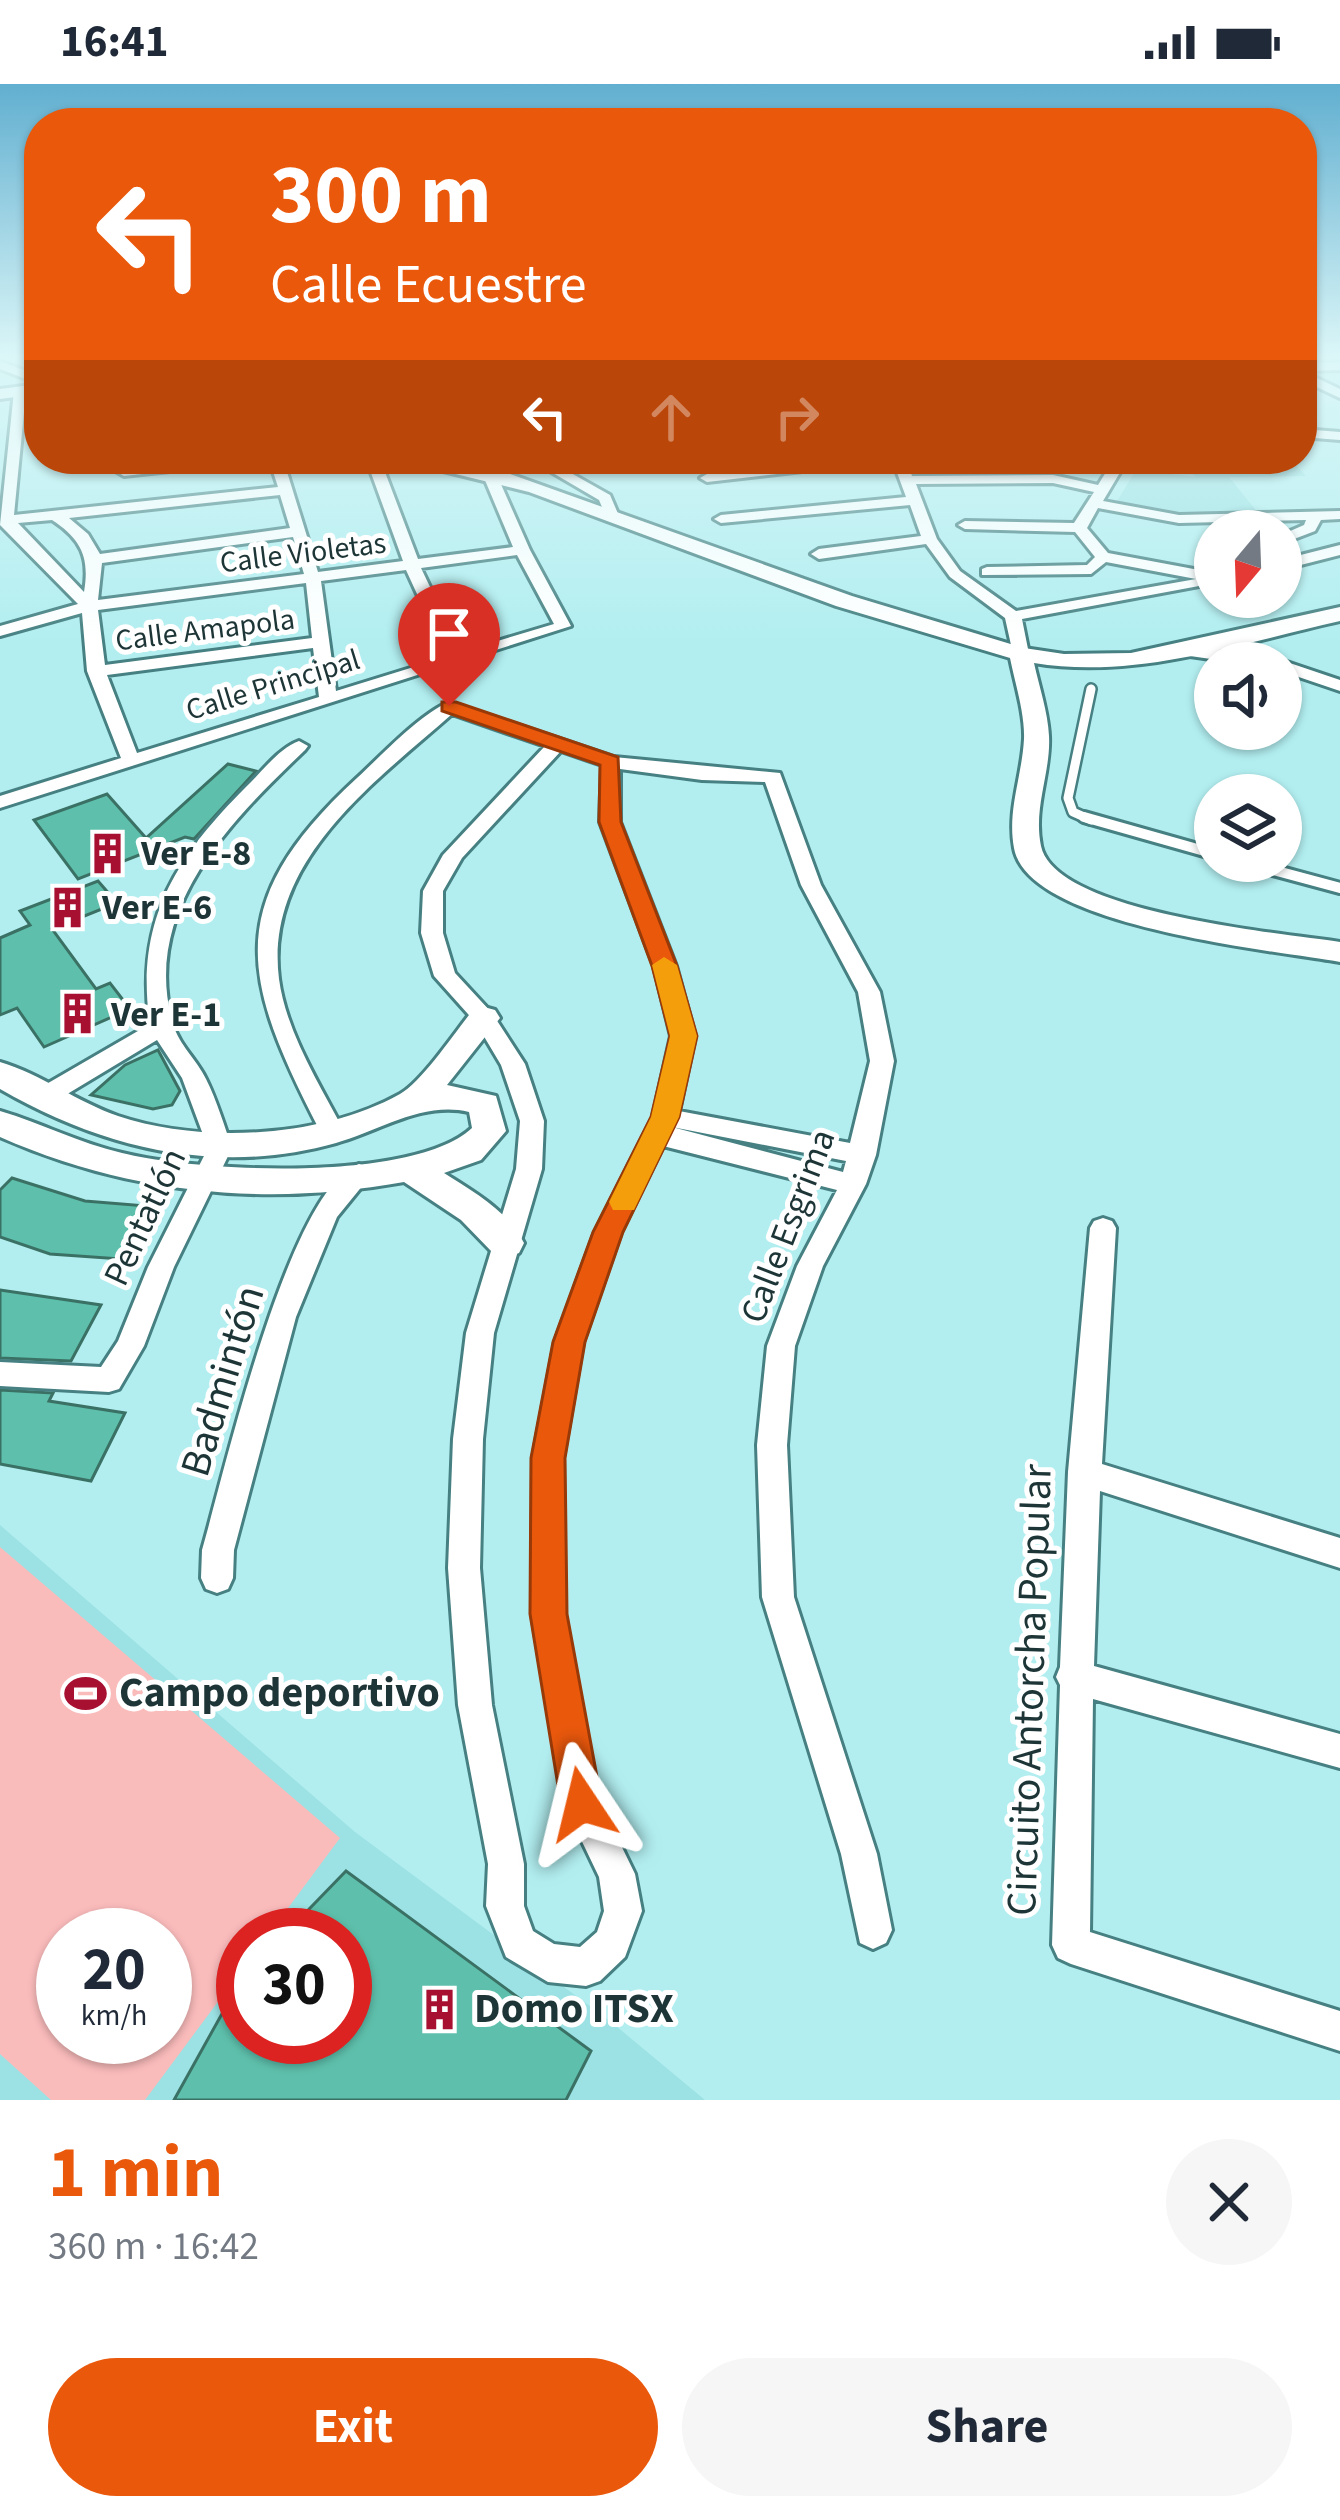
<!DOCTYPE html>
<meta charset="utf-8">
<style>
body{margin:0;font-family:"Source Sans 3",sans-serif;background:#f6f6f7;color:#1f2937;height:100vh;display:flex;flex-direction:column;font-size:45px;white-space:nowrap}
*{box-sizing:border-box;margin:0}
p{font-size:39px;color:#747a83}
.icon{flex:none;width:66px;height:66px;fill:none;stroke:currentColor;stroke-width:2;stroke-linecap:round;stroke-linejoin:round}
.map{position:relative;height:2016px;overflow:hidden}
.sheet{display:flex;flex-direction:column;background:#fff;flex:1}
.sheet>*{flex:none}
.banner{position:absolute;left:24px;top:24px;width:1293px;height:366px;border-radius:48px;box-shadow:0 3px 9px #0004;background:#ea580c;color:#fff;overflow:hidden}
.needle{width:78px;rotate:199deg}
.buttons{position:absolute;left:1194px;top:426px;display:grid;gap:24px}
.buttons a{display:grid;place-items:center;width:108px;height:108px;border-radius:50%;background:#fff;box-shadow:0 3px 9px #0004;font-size:60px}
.speed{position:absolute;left:36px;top:1824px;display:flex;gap:24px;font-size:60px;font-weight:700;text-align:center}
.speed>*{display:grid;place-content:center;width:156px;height:156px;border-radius:50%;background:#fff;box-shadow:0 3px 9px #0004;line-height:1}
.speed small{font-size:30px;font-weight:400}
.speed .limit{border:18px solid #d22;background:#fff;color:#111}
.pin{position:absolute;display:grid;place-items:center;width:102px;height:102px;color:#fff;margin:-123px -51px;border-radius:50% 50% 50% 0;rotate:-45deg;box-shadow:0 0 12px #0007}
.pin .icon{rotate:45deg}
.me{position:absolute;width:132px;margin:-66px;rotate:350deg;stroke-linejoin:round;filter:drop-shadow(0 0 9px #0008)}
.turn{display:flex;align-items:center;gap:42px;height:252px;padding:0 48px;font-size:54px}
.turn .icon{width:156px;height:156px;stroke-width:2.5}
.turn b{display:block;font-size:84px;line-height:102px}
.lanes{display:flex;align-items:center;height:114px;padding:0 48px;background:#0003;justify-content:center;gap:60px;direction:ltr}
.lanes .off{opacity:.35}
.round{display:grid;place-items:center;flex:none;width:126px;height:126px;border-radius:63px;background:#f6f6f7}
.overview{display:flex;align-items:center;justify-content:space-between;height:204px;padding:0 48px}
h1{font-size:72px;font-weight:700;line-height:90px;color:#ea580c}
.button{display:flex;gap:24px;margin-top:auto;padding:24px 48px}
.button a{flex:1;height:138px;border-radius:72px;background:#ea580c;color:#fff;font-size:48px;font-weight:700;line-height:138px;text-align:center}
.button a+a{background:#f6f6f7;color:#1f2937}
.status{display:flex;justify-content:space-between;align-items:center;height:84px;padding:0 60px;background:#fff;direction:ltr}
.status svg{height:33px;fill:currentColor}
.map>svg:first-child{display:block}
.built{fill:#9ce2e4;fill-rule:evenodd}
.green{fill:#fabbbb;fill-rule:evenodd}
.building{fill:#5ec0ac;stroke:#3b7165;stroke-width:3}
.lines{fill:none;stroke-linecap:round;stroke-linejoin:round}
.lane-far1-casing{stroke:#468082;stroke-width:14}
.lane-casing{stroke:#468082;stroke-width:16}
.street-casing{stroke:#468082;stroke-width:6}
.secondary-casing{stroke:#468082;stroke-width:6}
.lane-far1{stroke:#fff;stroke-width:9}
.lane{stroke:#fff;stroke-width:10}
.street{fill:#fff;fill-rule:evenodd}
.secondary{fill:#fff;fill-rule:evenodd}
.route{fill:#ea580c;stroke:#983908;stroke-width:3}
.slow{fill:#f59e0b}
.labels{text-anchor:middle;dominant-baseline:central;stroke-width:10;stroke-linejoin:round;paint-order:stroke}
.far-street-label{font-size:30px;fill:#1d3536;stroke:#fff}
.poi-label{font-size:36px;font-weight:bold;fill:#1d3536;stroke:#fff;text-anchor:start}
.street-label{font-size:36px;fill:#1d3536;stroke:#fff}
.near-street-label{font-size:42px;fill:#1d3536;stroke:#fff}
.near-poi-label{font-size:42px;font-weight:bold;fill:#1d3536;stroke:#fff;text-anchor:start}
</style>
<div class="status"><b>16:41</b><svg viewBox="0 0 49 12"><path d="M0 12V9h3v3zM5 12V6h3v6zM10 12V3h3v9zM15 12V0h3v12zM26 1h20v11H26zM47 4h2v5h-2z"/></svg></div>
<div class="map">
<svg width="1340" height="2016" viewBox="0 0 1340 2016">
<rect width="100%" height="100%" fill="#b2eef0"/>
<path class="built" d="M1181,375H1290L1306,392L1229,393L1259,430L1180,429L1117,417L1136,386L1195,393Z
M0,1441L355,1748L610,1937L705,2016H0ZM63,1851H165V1953H63ZM243,1851H345V1953H243Z"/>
<path class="green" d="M0,1463L340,1754L268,1851H243V1884L145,2016H51L0,1970ZM63,1851H165V1953H63Z"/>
<path class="building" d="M228,680L256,687L194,755L185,753L78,795L34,736L107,710L146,754Z
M98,797L117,819L52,845L96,905L110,899L130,925L44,963L17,924L0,931V854L30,841L20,827Z
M158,966L180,1007L172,1021L153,1025L91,1011L125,981Z
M12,1094L85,1117L159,1123L135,1176L50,1170L0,1153V1106Z
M0,1206L101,1221L71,1277L0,1274Z
M0,1306L53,1309L49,1317L125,1329L91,1397L0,1380Z
M346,1787L591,1967L566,2016H174L243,1892V1953H345V1851H284Z"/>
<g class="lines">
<defs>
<path id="lane-far1" d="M1091,736L1073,728L1068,714L1091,605"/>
<path id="lane" d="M1084,733L1215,770
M1240,777L1340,804"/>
<path id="street" d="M0,277L39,292V300L0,285Z
M1340,278V286L1302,287V279Z
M1302,287L1340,305V314L1302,296Z
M20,303L26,307L14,431L278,403L269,375H283L318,488L403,477L366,375H380L418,475L513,463L482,389L489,385L496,389L530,466L571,542L0,724V712L121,674L87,587L82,529L0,552V542L78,520L0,441L14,307ZM280,411L290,444L100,470L88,450L69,434ZM52,436C81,455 90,473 84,508L18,439ZM293,453L304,490L98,516L102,479ZM517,471L554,540L461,568L421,484ZM406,486L446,573L336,607L321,497ZM306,499L312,554L105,581L98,526ZM313,564L319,613L137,669L107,591Z
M1302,345L1340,348V356L1302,353Z
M206,375H250L243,379L124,392L117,388L124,384Z
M529,375H546L610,411L619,432L607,435L599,416Z
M836,375H878L871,379L707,398L700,394L707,390Z
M892,375H906L912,392L1053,391L1098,401L1114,375H1128L1103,417L1179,431L1340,427V435L1321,436L1315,447L1281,460V451L1304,441L1306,436L1179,439L1098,424L1087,444L1108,469L1215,489V499L1022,535L1029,570L1021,575L1013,570L1005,534L950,493L926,460L819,475L811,470L819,465L921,452L910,421L721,439L714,435L721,431L906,413ZM1053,399L1094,408L1074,439L965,437L958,441L965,445L1075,448L1095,473L1087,481L987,483L982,485V491L1091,490L1106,478L1196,495L1016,527L960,487L937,455L916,400Z
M1208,458H1215V468L1203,466L1200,463Z
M1340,461V471L1281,486V476Z
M1182,561L1275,574L1340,596V607L1281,587V579H1239L1176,570L1174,566Z
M449,618L614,673L780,689L821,801L880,908L894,977L876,1071L866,1100L823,1182L795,1262L787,1361L794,1513L877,1770L892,1846L886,1859L873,1865L860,1859L841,1770L762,1513L757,1361L767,1262L797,1182L837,1106L663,1062L621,1148L583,1258L563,1374L564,1530L599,1716L635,1790L642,1827L625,1873L600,1897L586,1902L548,1898L506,1873L486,1822L488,1780L458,1621L448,1484L453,1355L466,1249L516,1085L520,1037L501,981L476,939L434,892L421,849L423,807L443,771L545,662L452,630C374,699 264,777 279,895C286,948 320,1001 344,1047L341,1053H323L320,1047C242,896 220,820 357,694C381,672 420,630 449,618ZM561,667L602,681L600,738L654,882L671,952L653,1033L595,1148L555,1258L533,1374L532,1530L564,1720L599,1793L604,1827L597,1848L580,1863L554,1860L533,1847L524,1822V1780L492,1621L480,1484L483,1355L494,1249L542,1085L544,1037L525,980L492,929L455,889L443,849V807L462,774ZM620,685L702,696L765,698L801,801L858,908L870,977L850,1059L679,1027L695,952L676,882L620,738ZM672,1043L846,1077L843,1088Z
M299,657L308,662L305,666C231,737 140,826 173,940C179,961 197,976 206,995C217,1017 224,1041 232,1064L174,1183L144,1262L119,1305L109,1308L0,1302V1278L101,1283L118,1257L148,1183L208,1064L182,994L157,956L49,1021H31L28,1015L31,1009L150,940C134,836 178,770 250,699C264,685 280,664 299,657Z
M359,1080L368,1083L372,1090L337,1133L296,1233L234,1466L233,1494L228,1505L217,1509L206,1505L201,1494L202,1466C223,1394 289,1102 359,1080Z
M1103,1134L1112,1137L1116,1144L1102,1380L1340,1454V1484L1100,1407L1094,1582L1340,1650V1684L1093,1615L1090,1848L1340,1927V1967L1071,1880L1058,1874L1052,1861L1060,1601L1056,1593L1060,1583L1068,1388L1090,1144L1094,1137Z"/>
<path id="secondary" d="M39,300V310L0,315V305Z
M394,375H438L496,385L852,512L1024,564L1064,570L1131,569L1340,523V537C1241,559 1136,596 1034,579C1039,602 1048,628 1049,652C1051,689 1033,723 1041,762C1055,829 1281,849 1340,858V878C1273,866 1028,843 1014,764C1007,726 1022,693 1024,655C1025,630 1015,599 1010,574L836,522L529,408Z
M484,923L495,926L500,934L447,1001L496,1012L506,1047L481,1076L444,1089C474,1108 508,1127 524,1159L519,1169L506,1173L493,1169L461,1136L404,1098C266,1123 129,1110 0,1053V1027C41,1039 79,1059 122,1069C198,1088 413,1099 472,1044L469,1028C422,1017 380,1047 336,1059C218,1092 104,1065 0,1005V978C41,990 77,1018 118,1032C202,1060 321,1054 400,1010C422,998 455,948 473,926Z"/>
</defs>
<use href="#lane-far1" class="lane-far1-casing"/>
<use href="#lane" class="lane-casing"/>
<use href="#street" class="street-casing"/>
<use href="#secondary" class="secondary-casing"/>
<use href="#lane-far1" class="lane-far1"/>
<use href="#lane" class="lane"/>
<use href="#street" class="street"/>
<use href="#secondary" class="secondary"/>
</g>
<linearGradient id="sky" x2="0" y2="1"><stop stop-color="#61afd0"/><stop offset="0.49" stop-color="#dcf7f8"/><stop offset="1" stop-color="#dcf7f8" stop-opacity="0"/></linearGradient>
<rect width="1340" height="558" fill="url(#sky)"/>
<path class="route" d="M442,618H456L618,673L621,738L677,882L697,952L679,1033L623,1148L585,1258L565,1374L567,1530L602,1720L596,1735L582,1741L567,1735L561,1720L530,1530L531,1374L553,1258L593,1148L651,1033L670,952L652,882L599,738L600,681L442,627Z"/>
<path class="slow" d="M664,873L677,881L697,952L679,1033L634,1126H613L609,1118L651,1033L670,952L652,881Z"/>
<defs>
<symbol id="building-bare" viewBox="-9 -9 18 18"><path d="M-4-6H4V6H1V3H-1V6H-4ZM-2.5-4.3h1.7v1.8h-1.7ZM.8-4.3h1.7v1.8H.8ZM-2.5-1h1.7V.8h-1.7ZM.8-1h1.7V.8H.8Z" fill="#a81031" stroke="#fff" stroke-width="2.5" paint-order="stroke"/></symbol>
<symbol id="stadium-bare" viewBox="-9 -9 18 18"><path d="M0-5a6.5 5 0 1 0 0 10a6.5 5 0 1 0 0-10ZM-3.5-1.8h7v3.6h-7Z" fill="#a81031" stroke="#fff" stroke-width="2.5" paint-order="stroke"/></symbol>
</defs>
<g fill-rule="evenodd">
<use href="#building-bare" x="78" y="740" width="59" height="59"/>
<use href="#building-bare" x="38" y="794" width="59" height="59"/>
<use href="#building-bare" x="48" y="900" width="59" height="59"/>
<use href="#stadium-bare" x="56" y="1580" width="59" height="59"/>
<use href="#building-bare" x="410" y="1896" width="59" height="59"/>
</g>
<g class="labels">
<g class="far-street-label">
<text transform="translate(303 469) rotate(-7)">Calle Violetas</text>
<text transform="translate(205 546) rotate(-7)">Calle Amapola</text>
<text transform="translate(273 601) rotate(-17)">Calle Principal</text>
</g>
<g class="poi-label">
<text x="141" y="769">Ver E-8</text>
<text x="102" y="823">Ver E-6</text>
<text x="111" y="930">Ver E-1</text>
</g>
<g class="street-label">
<text transform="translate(145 1133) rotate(-65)">Pentatlón</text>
<text transform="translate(788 1142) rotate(-69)">Calle Esgrima</text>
</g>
<g class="near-street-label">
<text transform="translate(223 1297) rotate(-73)">Badmintón</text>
<text transform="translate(1030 1606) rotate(-88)">Circuito Antorcha Popular</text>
</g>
<g class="near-poi-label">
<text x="119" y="1609">Campo deportivo</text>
<text x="474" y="1925">Domo ITSX</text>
</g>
</g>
</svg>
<div class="buttons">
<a><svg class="needle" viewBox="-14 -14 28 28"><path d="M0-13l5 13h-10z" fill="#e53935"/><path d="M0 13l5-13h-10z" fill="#747a83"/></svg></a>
<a><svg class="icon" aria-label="sound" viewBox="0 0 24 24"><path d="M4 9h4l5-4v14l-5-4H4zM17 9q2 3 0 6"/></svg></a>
<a><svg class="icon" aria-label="layers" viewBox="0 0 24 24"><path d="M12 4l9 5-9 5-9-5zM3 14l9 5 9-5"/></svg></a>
</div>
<div class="speed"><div>20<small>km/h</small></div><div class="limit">30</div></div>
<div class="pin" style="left:449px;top:622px;background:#d93025"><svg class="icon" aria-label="arrive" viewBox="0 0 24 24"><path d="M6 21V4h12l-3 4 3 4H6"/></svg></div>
<svg class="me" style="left:582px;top:1720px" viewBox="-20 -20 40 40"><path d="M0-17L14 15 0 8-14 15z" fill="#ea580c" stroke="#fff" stroke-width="4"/></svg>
<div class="banner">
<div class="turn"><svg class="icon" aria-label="left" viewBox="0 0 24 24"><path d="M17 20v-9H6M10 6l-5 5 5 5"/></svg><div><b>300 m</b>Calle Ecuestre</div></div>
<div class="lanes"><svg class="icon" aria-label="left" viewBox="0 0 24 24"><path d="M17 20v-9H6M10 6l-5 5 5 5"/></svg><svg class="icon off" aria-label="ahead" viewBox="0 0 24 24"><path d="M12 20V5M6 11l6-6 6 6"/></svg><svg class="icon off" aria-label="right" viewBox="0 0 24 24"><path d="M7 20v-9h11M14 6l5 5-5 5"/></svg></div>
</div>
</div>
<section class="sheet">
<div class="overview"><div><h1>1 min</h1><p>360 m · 16:42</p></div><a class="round"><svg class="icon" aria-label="close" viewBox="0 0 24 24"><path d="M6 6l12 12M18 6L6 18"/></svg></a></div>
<div class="button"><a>Exit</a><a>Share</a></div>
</section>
